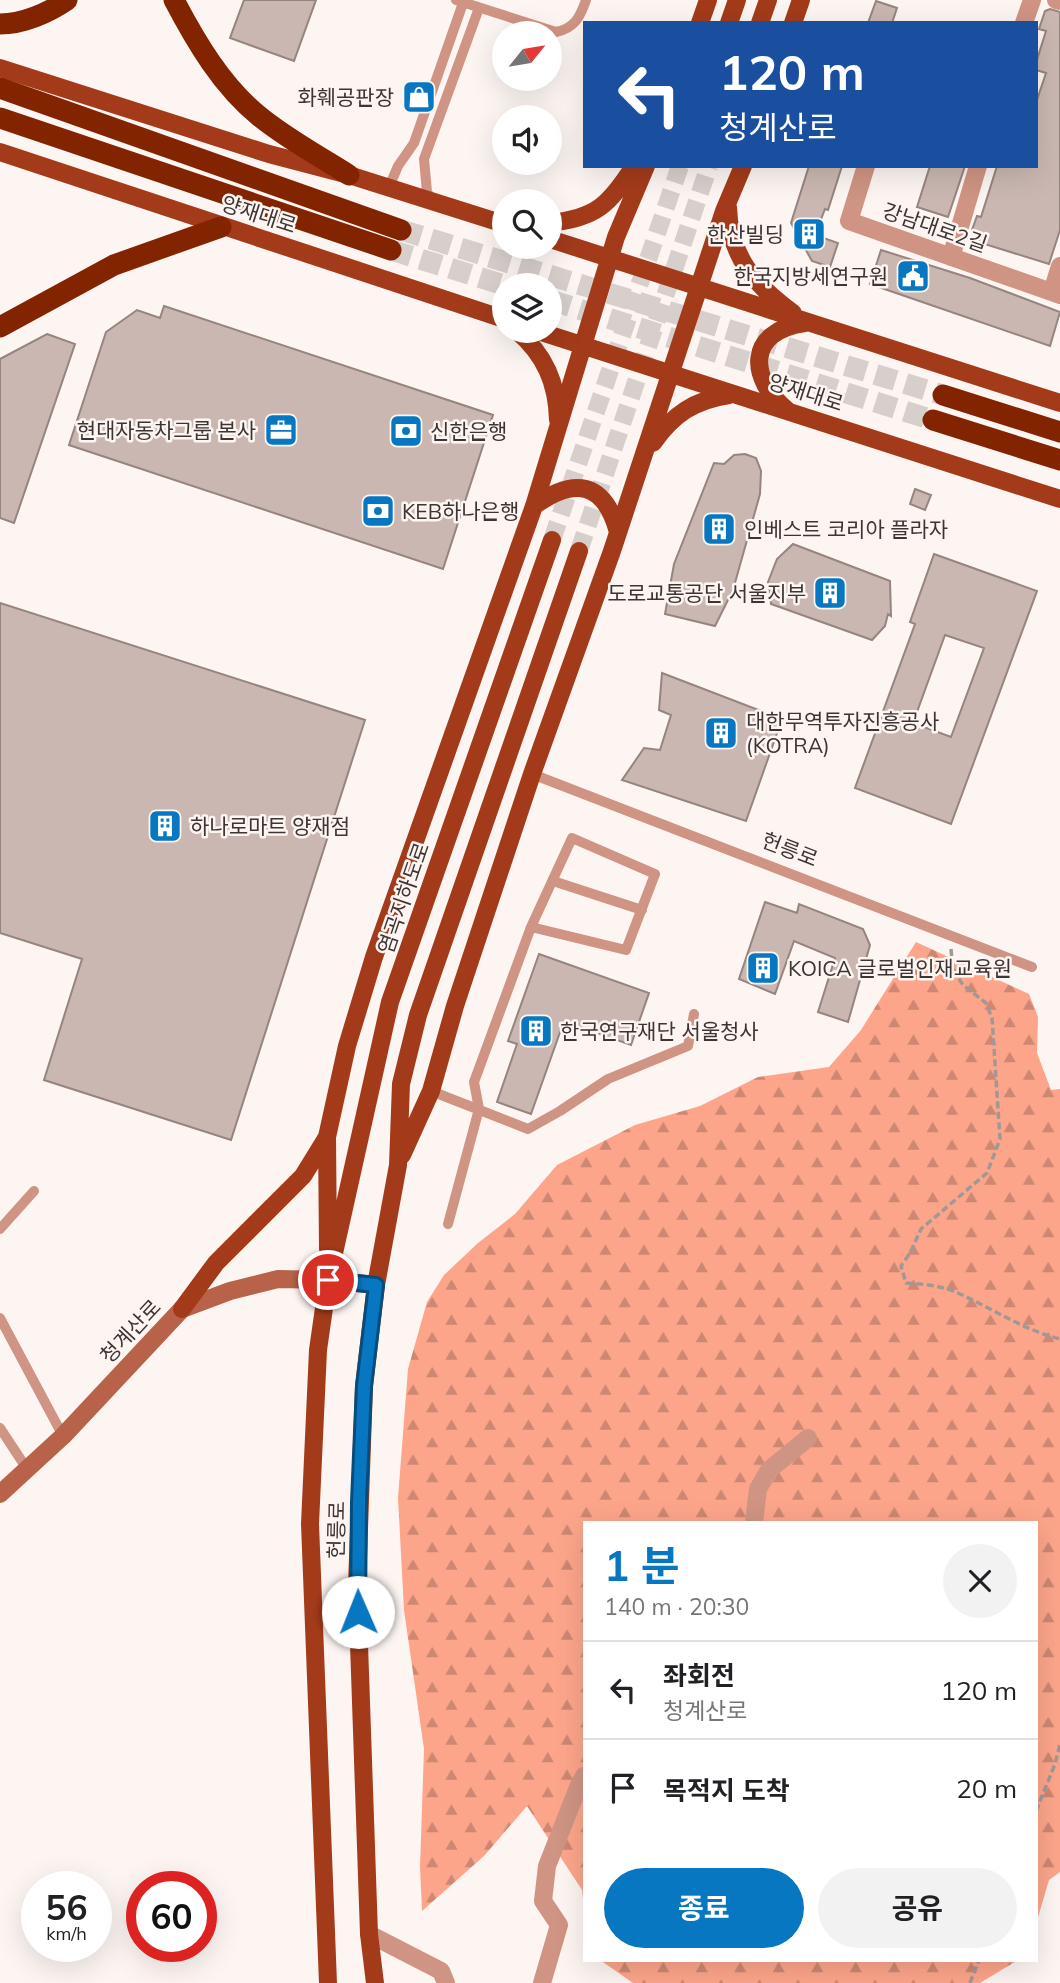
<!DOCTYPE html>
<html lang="ko">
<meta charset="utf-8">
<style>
body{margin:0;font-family:Mulish,"Noto Sans KR",sans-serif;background:#f2f2f2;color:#202124;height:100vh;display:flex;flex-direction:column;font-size:26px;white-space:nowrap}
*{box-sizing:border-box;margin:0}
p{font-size:23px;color:#757577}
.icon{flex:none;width:38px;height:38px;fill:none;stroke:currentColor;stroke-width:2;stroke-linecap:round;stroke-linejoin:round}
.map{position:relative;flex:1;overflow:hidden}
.details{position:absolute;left:583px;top:1521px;width:455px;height:441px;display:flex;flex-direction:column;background:#fff;border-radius:0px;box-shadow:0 7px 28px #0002}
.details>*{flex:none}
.top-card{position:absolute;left:583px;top:21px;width:455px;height:147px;border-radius:0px;box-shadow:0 7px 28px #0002;background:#1a4fa0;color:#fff;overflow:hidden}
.needle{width:46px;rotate:60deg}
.fabs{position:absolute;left:492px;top:21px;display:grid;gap:14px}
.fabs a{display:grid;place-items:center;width:70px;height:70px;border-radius:50%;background:#fff;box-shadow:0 7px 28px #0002;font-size:35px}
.speed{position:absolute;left:21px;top:1871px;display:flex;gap:14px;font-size:35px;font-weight:700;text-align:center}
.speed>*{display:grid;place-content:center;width:91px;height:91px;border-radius:50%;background:#fff;box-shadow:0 7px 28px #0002;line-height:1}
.speed small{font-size:18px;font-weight:400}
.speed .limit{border:10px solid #d22;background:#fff;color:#111}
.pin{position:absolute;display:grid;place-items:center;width:60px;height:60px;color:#fff;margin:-30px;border:4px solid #fff;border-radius:50%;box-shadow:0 2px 7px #0007}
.me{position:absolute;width:77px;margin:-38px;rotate:359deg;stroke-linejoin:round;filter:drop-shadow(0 0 5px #0008)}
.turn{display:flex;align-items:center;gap:24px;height:147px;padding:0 21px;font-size:32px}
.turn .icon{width:91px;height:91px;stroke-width:2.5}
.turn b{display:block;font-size:49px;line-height:60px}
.round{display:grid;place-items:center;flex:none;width:74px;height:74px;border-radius:37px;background:#f2f2f2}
.summary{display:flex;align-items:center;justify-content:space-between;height:119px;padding:0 21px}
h1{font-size:42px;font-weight:700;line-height:52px;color:#0877c1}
.action{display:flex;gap:14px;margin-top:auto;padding:14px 21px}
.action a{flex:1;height:80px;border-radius:42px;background:#0877c1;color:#fff;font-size:28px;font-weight:700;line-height:80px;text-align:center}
.action a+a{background:#f2f2f2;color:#202124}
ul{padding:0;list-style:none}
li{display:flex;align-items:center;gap:21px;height:98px;padding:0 21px;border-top:2px solid #e0e0e0}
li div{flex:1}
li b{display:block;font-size:26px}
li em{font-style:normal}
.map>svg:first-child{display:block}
.forest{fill:url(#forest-firs)}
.building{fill:#cab7b1;stroke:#96847e;stroke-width:2;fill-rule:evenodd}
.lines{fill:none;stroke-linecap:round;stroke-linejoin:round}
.primary-tunnel{stroke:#d7cfcc;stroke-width:18;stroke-dasharray:18 9;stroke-linecap:butt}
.highway-tunnel{stroke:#d7cfcc;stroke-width:21;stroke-dasharray:21 10;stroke-linecap:butt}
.path{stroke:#a09895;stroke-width:3.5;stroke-dasharray:7 3.5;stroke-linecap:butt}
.lane{stroke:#cf9483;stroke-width:10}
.street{stroke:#cf9483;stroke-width:18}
.secondary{stroke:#b76249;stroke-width:18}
.primary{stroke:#a33b1a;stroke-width:18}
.highway{stroke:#832400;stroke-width:21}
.route-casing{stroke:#054d7d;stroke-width:18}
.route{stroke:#0877c1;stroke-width:12}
.labels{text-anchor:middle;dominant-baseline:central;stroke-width:5;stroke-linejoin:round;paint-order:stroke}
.poi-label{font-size:21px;fill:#3d3533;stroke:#fdf5f2;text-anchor:start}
.street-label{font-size:21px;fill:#3d3533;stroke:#fdf5f2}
</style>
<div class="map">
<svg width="1060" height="1983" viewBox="0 0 1060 1983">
<defs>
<pattern id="forest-firs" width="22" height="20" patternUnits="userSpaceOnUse" patternTransform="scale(1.75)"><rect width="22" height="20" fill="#fca58b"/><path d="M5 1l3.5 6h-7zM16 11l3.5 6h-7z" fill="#cd8772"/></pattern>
</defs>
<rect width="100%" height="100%" fill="#fdf5f2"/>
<path class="forest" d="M916,942L1029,994L1038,1017L1037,1053L1051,1090L1060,1089V1872L1049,1880L1036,1924V1522H584V1908L582,1890L527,1806L484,1856L422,1911L420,1867L424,1749L404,1610L398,1498L408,1369L427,1302L444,1275L478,1243L515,1214L557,1165L635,1125L700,1106L758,1077L829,1067L861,1030Z
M600,1960H1018L980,1983H633Z"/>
<path class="building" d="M244,0H316L294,61L230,38Z
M876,1L897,8L892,23H868Z
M1050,9L1060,12V230L1049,264L978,242L972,230L977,216L981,217L997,166H1036V103L1046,73L1036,70V63L1046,31L1039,29L1045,11Z
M809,166H842L828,210L825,209L815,235L838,243L830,267L812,261L791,223Z
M930,166H965L948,217L917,207Z
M881,250L970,278L1060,312L1050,346L870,284Z
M164,306L493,415L443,569L69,445L106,332L137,310L160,318Z
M47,334L75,344L14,523L0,518V359Z
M745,454L756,458L761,471L760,494L733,590L715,626L665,614L674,564L714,463L724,464L734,455Z
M915,489L931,495L925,510L910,504Z
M793,544L890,581L891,616L888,614L885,626L872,640L771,604L768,582L777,559Z
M934,554L1037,591L951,824L855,788L915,624L910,622ZM945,635L984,648L951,737L913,723Z
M0,603L365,720L231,1140L44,1080L82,959L0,933Z
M662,673L782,719L746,821L622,780L644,748L660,750L671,715L659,710Z
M765,902L797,913L799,904L863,929L870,945L848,1022L818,1012L835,958L794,941L775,994L739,979Z
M539,954L649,993L631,1045L564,1021L531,1114L497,1102L517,1044L508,1041Z"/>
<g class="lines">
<path class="primary-tunnel" d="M552,540L680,166
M579,551L709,166"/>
<path class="highway-tunnel" d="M401,230L943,395
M391,250L504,285
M550,300L933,420"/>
<path class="path" d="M951,949L953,970L963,985L986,1003L992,1018L1000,1139L987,1173L921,1229L910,1253L901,1266L906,1283C924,1284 944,1286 960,1294C993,1309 1024,1330 1060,1339
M1036,1811L1055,1764L1060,1744
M970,1983L979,1960"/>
<path class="lane" d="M456,0L556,32C575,28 580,17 586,0
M384,187L392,180L398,166L414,143L463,3
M433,201L427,192L424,159L479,8
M532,774L1032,967
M553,881L642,910
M431,1091L528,1129L560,1111L608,1079L688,1046L694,1014
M448,1224L479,1109L474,1082L531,927L572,838L655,874L626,950L531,927
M0,1229L34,1191
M0,1318L63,1436
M0,1428L27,1469"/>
<path class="street" d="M1056,0L1060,1
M1024,23L1032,0
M866,166L849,221L1060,295
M951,257L978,166
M1052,292L1060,266
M754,1522L758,1489L769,1470L808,1438
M369,1934L441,1971L446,1983
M542,1983L559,1925L543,1901L547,1866L579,1785L584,1776"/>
<path class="secondary" d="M0,1494L63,1436L182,1309L230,1291L278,1279L328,1280L376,1285"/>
<path class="primary" d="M700,23L708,0
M729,23L737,0
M760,23L768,0
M793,23L801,0
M0,68L269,154L349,175L504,224
M0,152L504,319
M728,207C729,255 755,286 793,313
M550,223C596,218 609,205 634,166
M550,239L1060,403
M517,331C545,355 557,383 558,420
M538,331L1060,499
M788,411C748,379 746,331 805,323
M653,443C673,414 695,400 729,395
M534,506C574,477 604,481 618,532
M402,1155L431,1091L455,1006L532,774L612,551L724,211L743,166
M328,1249L327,1137L347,1046L374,957L534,506L616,237L646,166
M182,1309L216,1263L303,1176L327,1137
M328,1983L310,1524L318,1350L328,1280L390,1002L552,540
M375,1983L369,1934L357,1586L364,1386L376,1285L398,1165L401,1084L418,1015L579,551"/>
<path class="highway" d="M174,0C196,42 222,86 259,116C287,139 319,156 349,175
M0,24C23,24 48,13 67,0
M0,88L401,230
M0,118L391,250
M0,327L114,265L221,227
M943,395L1060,432
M933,420L1060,460"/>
</g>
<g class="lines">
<defs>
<path id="route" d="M328,1280L376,1285L364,1386L359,1502L358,1612"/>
</defs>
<use href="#route" class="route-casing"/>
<use href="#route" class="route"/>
</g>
<defs>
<symbol id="shop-square" viewBox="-11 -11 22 22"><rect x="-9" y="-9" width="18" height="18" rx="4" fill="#0877c1" stroke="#fdf5f2"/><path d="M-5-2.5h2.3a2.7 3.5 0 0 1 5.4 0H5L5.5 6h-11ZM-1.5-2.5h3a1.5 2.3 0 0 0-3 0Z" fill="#fff"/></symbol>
<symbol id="building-square" viewBox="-11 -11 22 22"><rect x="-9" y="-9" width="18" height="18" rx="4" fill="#0877c1" stroke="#fdf5f2"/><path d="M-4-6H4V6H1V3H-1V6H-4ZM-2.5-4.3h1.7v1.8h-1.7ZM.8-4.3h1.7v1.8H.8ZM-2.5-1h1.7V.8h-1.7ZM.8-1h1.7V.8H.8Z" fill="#fff"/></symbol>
<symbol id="civic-square" viewBox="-11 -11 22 22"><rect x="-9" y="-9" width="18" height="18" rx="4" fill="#0877c1" stroke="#fdf5f2"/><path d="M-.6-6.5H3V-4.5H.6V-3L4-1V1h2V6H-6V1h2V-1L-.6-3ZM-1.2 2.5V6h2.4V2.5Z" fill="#fff"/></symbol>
<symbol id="office-square" viewBox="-11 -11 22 22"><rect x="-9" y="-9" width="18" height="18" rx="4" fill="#0877c1" stroke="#fdf5f2"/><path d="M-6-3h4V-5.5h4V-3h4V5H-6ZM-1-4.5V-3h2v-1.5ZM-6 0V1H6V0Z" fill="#fff"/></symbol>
<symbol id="bank-square" viewBox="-11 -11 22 22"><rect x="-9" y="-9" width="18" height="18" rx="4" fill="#0877c1" stroke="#fdf5f2"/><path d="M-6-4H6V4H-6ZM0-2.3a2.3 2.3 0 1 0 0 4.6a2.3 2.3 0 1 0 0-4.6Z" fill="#fff"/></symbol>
</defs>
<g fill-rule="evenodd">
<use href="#shop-square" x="400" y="78" width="38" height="38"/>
<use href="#building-square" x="790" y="215" width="38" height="38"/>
<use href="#civic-square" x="894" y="257" width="38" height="38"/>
<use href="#office-square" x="262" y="411" width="38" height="38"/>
<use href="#bank-square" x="387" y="412" width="38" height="38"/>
<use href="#bank-square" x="359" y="492" width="38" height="38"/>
<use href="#building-square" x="700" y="510" width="38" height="38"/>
<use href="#building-square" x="811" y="574" width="38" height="38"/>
<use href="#building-square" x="702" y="714" width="38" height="38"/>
<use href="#building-square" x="146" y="807" width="38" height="38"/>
<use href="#building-square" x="744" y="949" width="38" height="38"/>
<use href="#building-square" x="517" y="1012" width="38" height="38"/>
</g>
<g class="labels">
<g class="poi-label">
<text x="394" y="97" text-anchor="end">화훼공판장</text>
<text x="784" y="234" text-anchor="end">한산빌딩</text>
<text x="888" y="276" text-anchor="end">한국지방세연구원</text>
<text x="256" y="430" text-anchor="end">현대자동차그룹 본사</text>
<text x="430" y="431">신한은행</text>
<text x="402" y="511">KEB하나은행</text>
<text x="744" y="529">인베스트 코리아 플라자</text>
<text x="806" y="593" text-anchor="end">도로교통공단 서울지부</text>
<text x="746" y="721">대한무역투자진흥공사<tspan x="746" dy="24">(KOTRA)</tspan></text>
<text x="190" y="826">하나로마트 양재점</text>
<text x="788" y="968">KOICA 글로벌인재교육원</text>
<text x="560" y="1031">한국연구재단 서울청사</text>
</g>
<g class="street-label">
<text transform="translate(259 214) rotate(18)">양재대로</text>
<text transform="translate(935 227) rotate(19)">강남대로2길</text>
<text transform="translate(806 392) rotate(18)">양재대로</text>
<text transform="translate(790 849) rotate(21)">헌릉로</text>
<text transform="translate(403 898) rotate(-71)">염곡지하도로</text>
<text transform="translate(130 1331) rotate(-47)">청계산로</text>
<text transform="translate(336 1530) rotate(-89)">헌릉로</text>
</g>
</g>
</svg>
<div class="fabs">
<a><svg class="needle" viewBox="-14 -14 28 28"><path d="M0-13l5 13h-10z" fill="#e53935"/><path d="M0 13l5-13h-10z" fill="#757577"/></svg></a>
<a><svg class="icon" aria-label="sound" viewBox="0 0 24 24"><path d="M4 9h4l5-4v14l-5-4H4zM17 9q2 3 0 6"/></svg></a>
<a><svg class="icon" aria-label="search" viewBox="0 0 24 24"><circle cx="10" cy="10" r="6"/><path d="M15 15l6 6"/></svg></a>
<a><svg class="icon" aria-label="layers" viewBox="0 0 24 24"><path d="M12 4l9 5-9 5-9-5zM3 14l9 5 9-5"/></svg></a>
</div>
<div class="speed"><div>56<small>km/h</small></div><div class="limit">60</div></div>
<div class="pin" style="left:328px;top:1280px;background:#d93025"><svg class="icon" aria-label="arrive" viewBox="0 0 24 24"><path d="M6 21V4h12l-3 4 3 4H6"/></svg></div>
<svg class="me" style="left:358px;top:1612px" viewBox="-20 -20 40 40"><circle r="19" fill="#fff"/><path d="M0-13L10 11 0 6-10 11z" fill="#0877c1"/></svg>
<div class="top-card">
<div class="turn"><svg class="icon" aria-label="left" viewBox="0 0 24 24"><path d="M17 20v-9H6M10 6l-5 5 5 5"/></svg><div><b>120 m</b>청계산로</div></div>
</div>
<section class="details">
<div class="summary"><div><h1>1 분</h1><p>140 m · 20:30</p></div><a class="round"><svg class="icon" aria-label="close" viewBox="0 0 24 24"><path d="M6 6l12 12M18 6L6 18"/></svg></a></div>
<ul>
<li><svg class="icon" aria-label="left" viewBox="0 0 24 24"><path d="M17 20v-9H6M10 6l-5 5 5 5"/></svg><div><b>좌회전</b><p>청계산로</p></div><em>120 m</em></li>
<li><svg class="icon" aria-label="arrive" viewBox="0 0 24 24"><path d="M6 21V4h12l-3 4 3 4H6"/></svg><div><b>목적지 도착</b></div><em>20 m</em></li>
</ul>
<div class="action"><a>종료</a><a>공유</a></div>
</section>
</div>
